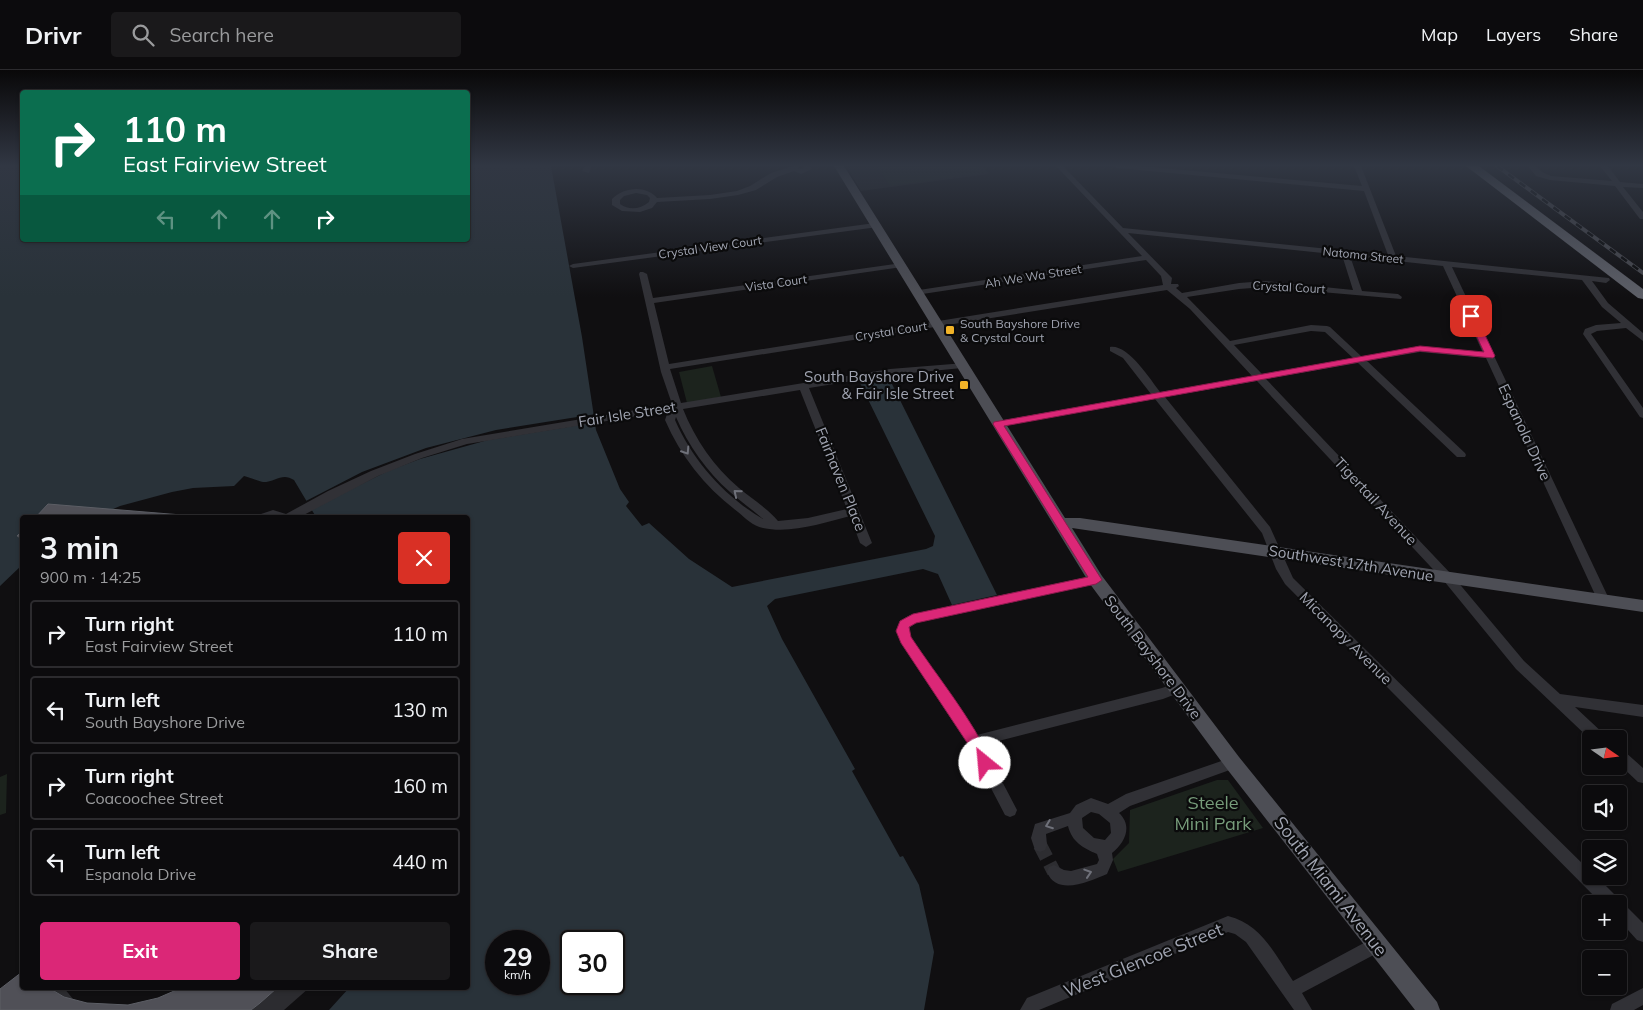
<!DOCTYPE html>
<meta charset="utf-8">
<style>
body{margin:0;font-family:Mulish,sans-serif;background:#1a191b;color:#f1f3f6;height:100vh;display:flex;flex-direction:column;font-size:19px;white-space:nowrap}
*{box-sizing:border-box;margin:0}
p{font-size:16px;color:#9a9b9d}
.icon{flex:none;width:28px;height:28px;fill:none;stroke:currentColor;stroke-width:2;stroke-linecap:round;stroke-linejoin:round}
.map{position:relative;flex:1;overflow:hidden}
.panel{position:absolute;left:20px;top:445px;width:450px;height:475px;display:flex;flex-direction:column;background:#0c0b0d;border-radius:5px;box-shadow:0 1px 4px #0004,0 0 0 1px #2c2b2e}
.panel>*{flex:none}
.banner{position:absolute;left:20px;top:20px;width:450px;height:152px;border-radius:5px;box-shadow:0 1px 4px #0004,0 0 0 1px #2c2b2e;background:#0b6e4f;color:#fff;overflow:hidden}
.needle{width:32px;rotate:104deg}
.controls{position:absolute;left:1582px;top:660px;display:grid;gap:10px}
.controls a{display:grid;place-items:center;width:45px;height:45px;border-radius:5px;background:#0c0b0d;box-shadow:0 1px 4px #0004,0 0 0 1px #2c2b2e;font-size:25px}
.speed{position:absolute;left:485px;top:860px;display:flex;gap:10px;font-size:25px;font-weight:700;text-align:center}
.speed>*{display:grid;place-content:center;width:65px;height:65px;border-radius:50%;background:#0c0b0d;box-shadow:0 1px 4px #0004,0 0 0 1px #2c2b2e;line-height:1}
.speed small{font-size:12px;font-weight:400}
.speed .limit{border:2px solid #111;border-radius:8px;background:#fff;color:#111}
.pin{position:absolute;display:grid;place-items:center;width:42px;height:42px;color:#fff;margin:-21px;border-radius:10px;box-shadow:0 2px 8px #0006}
.me{position:absolute;width:55px;margin:-28px;rotate:332deg;stroke-linejoin:round;filter:drop-shadow(0 0 4px #0008)}
.turn{display:flex;align-items:center;gap:18px;height:105px;padding:0 20px;font-size:22px}
.turn .icon{width:65px;height:65px;stroke-width:2.5}
.turn b{display:block;font-size:35px;line-height:42px}
.lanes{display:flex;align-items:center;height:48px;padding:0 20px;background:#0003;justify-content:center;gap:25px;direction:ltr}
.lanes .off{opacity:.35}
.round{display:grid;place-items:center;flex:none;width:52px;height:52px;border-radius:5px;background:#1a191b}
.overview{display:flex;align-items:center;justify-content:space-between;height:85px;padding:0 20px}
h1{font-size:30px;font-weight:700;line-height:38px}
.button{display:flex;gap:10px;margin-top:auto;padding:10px 20px}
.button a{flex:1;height:58px;border-radius:5px;background:#db2777;color:#fff;font-size:20px;font-weight:700;line-height:58px;text-align:center}
.button a+a{background:#1a191b;color:#f1f3f6}
ul{padding:0;list-style:none}
li{display:flex;align-items:center;gap:15px;height:68px;margin:0 10px 8px;padding:0 10px;border:2px solid #2c2b2e;border-radius:5px}
li div{flex:1}
li b{display:block;font-size:19px}
li em{font-style:normal}
header{display:flex;align-items:center;gap:30px;box-sizing:border-box;height:70px;padding:0 25px;background:#0c0b0d;border-bottom:1px solid #2c2b2e}
header strong{font-size:24px}
nav{display:flex;gap:28px;margin-inline-start:auto;font-size:18px}
.search{width:350px;height:45px;background:#1a191b;display:flex;align-items:center;gap:12px;box-sizing:border-box;padding:0 18px;border-radius:5px;color:#9a9b9d;font-size:19px}
.map>svg:first-child{display:block}
.built{fill:#1c1c1e}
.green{fill:#1c231d}
.water{fill:#293239;fill-rule:evenodd}
.pier{fill:#100f11}
.lines{fill:none;stroke-linecap:round;stroke-linejoin:round}
.minor-tunnel{stroke:#2d2d31;stroke-width:14;stroke-dasharray:14 7;stroke-linecap:butt}
.minor{fill:#313136;fill-rule:evenodd}
.major{fill:#4d4e55;fill-rule:evenodd}
.highway{fill:#5d5f67;fill-rule:evenodd}
.rail-casing{stroke:#48494f;stroke-width:4}
.rail{stroke:#0b0b0c;stroke-width:2.5;stroke-dasharray:7;stroke-linecap:butt}
.wall{fill:#46464c}
.shaded-wall{fill:#2c2c30}
.building{fill:#505057;stroke:#5c5e65}
.oneway{stroke:#6f717a}
.route{fill:#db2777;stroke:#8e194d}
.poi-dot{fill:#f1b328;stroke:#0b0b0c;stroke-width:2}
.labels{text-anchor:middle;dominant-baseline:central;stroke-width:4.5;stroke-linejoin:round;paint-order:stroke}
.far-street-label{font-size:12px;fill:#a1a5b2;stroke:#0b0b0c}
.far-poi-label{font-size:12px;fill:#a1a5b2;stroke:#0b0b0c;text-anchor:start}
.poi-label{font-size:15px;fill:#a1a5b2;stroke:#0b0b0c;text-anchor:end}
.street-label{font-size:15px;fill:#a1a5b2;stroke:#0b0b0c}
.near-park-label{font-size:18px;fill:#779d7b;stroke:#0b0b0c}
.near-street-label{font-size:18px;fill:#a1a5b2;stroke:#0b0b0c}
</style>
<header>
<strong>Drivr</strong>
<div class="search"><svg class="icon" aria-label="search" viewBox="0 0 24 24"><circle cx="10" cy="10" r="6"/><path d="M15 15l6 6"/></svg>Search here</div>
<nav><a>Map</a><a>Layers</a><a>Share</a></nav>
</header>
<div class="map">
<svg width="1643" height="940" viewBox="0 0 1643 940">
<rect width="100%" height="100%" fill="#100f11"/>
<path class="built" d="M846,96H982L989,104L861,121Z"/>
<path class="green" d="M877,96H978L984,103L890,116Z
M712,296L721,327L687,333L679,302Z
M7,704L6,743L0,745V707Z
M1217,710H1228L1263,758L1118,802L1113,789L1129,773L1130,740Z"/>
<path class="water" d="M0,96H22V170H468V96H551L582,267L596,360L620,419L629,432L626,436L642,456L649,453L689,489L732,517L926,479L933,476L935,466L860,313L889,308L997,525L952,535L938,504L923,499L775,529L767,536L782,569L855,699L852,701L900,787L903,786L919,815L934,882L924,940H329L349,918H468V448L316,447L294,410C282,402 276,412 263,412C257,411 249,407 244,406L234,416L193,418L172,422L120,436L95,447L22,448V495L0,516ZM496,871H539V914H496ZM571,871H614V914H571Z"/>
<path class="pier" d="M596,344L598,352L488,370L420,389L388,401L309,440L304,432L362,402L426,378L496,360Z"/>
<g class="lines">
<path class="minor-tunnel" d="M1040,775L1054,802"/>
<path class="minor" d="M585,96H592L589,103L582,101Z
M793,96H799L798,98L801,99L804,98L803,96H809L812,99L801,104L794,101L777,107L756,120L738,125L710,129L657,132L652,138L640,142L622,141L612,135V129C624,117 646,115 657,128L710,125L737,121L750,116L771,103ZM636,123L647,125L650,128L649,132C640,139 630,141 620,134V130L624,126Z
M1056,96H1063L1123,158L1388,185L1364,121L1117,98L1113,96H1139L1362,116L1354,96H1361L1396,186L1609,208L1610,210L1606,213L1592,211L1608,233L1643,263V271L1626,258L1597,261L1591,264L1643,338V348L1640,347L1583,264L1585,259L1596,255L1621,253L1602,237L1582,210L1452,197L1610,531L1608,534H1600L1598,531L1486,288L1420,282L1367,291L1465,383L1466,385L1465,387H1457L1358,293L1266,309L1452,505L1524,591L1560,624L1643,635V647L1575,637L1605,665L1607,669L1591,670L1516,599L1444,511L1257,311L1165,327L1270,457L1293,508L1591,802V806H1596L1643,853V872L1637,870L1619,850V834H1602L1285,514L1276,499L1262,463L1155,329L998,357L994,356L993,354L994,352L998,351L1151,324L1123,288L1110,281V277C1128,274 1150,309 1160,322L1252,306L1190,239L1167,220L670,299L681,333L890,299L965,293V297L962,298L890,305L809,318L872,473L866,477L860,473L850,446C823,453 791,464 763,458C753,456 745,448 738,442C705,417 681,387 665,350L668,341L467,374L422,388L378,406L298,448H257L258,445L273,440L286,444L328,421L371,401L415,384L462,369L672,334L661,302L639,204L640,202H643L647,204L653,228L902,193L906,195L902,197L654,233L669,294L1163,215L1161,206L1146,190L916,225L915,223L919,220L1142,186ZM1128,163L1342,185L1353,220L1265,211L1239,213L1182,223L1176,218L1179,216L1178,214H1171L1172,208ZM1350,186L1443,196L1483,283L1420,276L1362,287L1330,257L1327,256L1311,255L1230,271L1187,227L1239,219L1265,217L1401,229L1402,227L1398,224L1362,221ZM1311,261L1325,262L1353,288L1262,304L1234,275ZM800,320L847,439L808,448L778,451C767,438 752,429 739,418C714,397 695,369 683,339ZM676,347C688,375 707,402 730,422C741,432 753,440 763,449C724,426 693,391 675,350Z
M1528,96H1536L1542,102L1551,106L1612,111L1600,96H1608L1620,112L1643,114V118L1623,117L1643,142V149H1640L1615,116L1550,110L1536,106Z
M875,153H878V157L573,198L569,196L573,194Z
M1096,505L1100,507L1102,510L1100,513L916,553L909,558L911,568L977,665L1162,618L1176,613L1181,614L1182,618L1181,622L1163,629L983,675L1017,740L1015,745L1010,747L1005,745L969,676L901,573C894,559 898,549 913,544Z
M1619,679L1624,681L1643,698V713L1638,712L1619,694Z
M1233,687L1238,689L1240,693L1238,697L1130,736L1119,743C1133,756 1125,773 1112,783L1113,790L1107,804C1090,811 1057,827 1047,802L1049,797L1054,795L1064,800L1071,801L1097,794L1099,790L1097,784C1083,778 1072,772 1068,756L1046,764L1047,775L1045,780L1040,782L1035,780L1031,768L1035,754L1070,743L1076,735L1091,728L1108,734L1126,724ZM1091,742L1099,744L1110,753L1111,763L1105,770L1094,768L1083,758L1082,748Z
M1228,846C1262,855 1274,883 1293,911L1377,866L1383,868L1385,874L1383,880L1302,923L1312,940H1294L1246,872L1235,864L1228,862L1039,940H1020L1027,928Z
M1643,918V935L1634,940H1610L1612,934Z"/>
<path class="major" d="M834,96H844L1065,448H1080L1643,530V542L1072,458L1102,506L1239,687L1437,932L1440,940H1415L1227,699L1090,514Z"/>
<path class="highway" d="M1466,96H1479L1643,219V229L1638,228Z"/>
<defs>
<path id="rail" d="M1497,96L1643,203"/>
</defs>
<use href="#rail" class="rail-casing"/>
<use href="#rail" class="rail"/>
</g>
<path class="wall" d="M22,461V471L17,466Z"/>
<path class="shaded-wall" d="M49,918H64L73,929L89,939L64,927Z
M277,918H309L284,940H251Z"/>
<path class="building" d="M48,434L194,446L192,448H35Z
M22,461V466H17Z
M22,902V918H49L64,927L87,933L128,935L158,928L181,918H277L260,933L251,940H0V919Z"/>
<defs><path id="oneway-chevron" d="M-2-3.5L2.5 0L-2 3.5" fill="none" stroke-width="1.6" stroke-linecap="round" stroke-linejoin="round" transform="scale(1.25)"/></defs>
<g class="oneway">
<use href="#oneway-chevron" transform="translate(686 381) rotate(57)"/>
<use href="#oneway-chevron" transform="translate(737 423) rotate(-140)"/>
<use href="#oneway-chevron" transform="translate(1049 755) rotate(159)"/>
<use href="#oneway-chevron" transform="translate(1088 803) rotate(-18)"/>
</g>
<linearGradient id="sky" x2="0" y2="1"><stop stop-color="#090809"/><stop offset="0.42" stop-color="#313743"/><stop offset="1" stop-color="#313743" stop-opacity="0"/></linearGradient>
<rect width="1643" height="227" fill="url(#sky)"/>
<path class="route" d="M1468,244L1476,246L1495,286L1493,288L1420,281L1004,356L1102,510L1096,514L916,553L909,557L911,567C938,608 972,648 992,693L990,697L985,699L980,697L970,677L901,573L896,561L900,551L913,544L1088,507L993,354L994,352L1420,276L1484,282L1467,246Z"/>
<g class="poi-dot">
<rect x="945" y="255" width="10" height="10" rx="2.5"/>
<rect x="959" y="310" width="10" height="10" rx="2.5"/>
</g>
<g class="labels">
<g class="far-street-label">
<text transform="translate(710 177) rotate(-8)">Crystal View Court</text>
<text transform="translate(1363 185) rotate(6)">Natoma Street</text>
<text transform="translate(1033 206) rotate(-9)">Ah We Wa Street</text>
<text transform="translate(776 213) rotate(-8)">Vista Court</text>
<text transform="translate(1289 217) rotate(3)">Crystal Court</text>
<text transform="translate(891 261) rotate(-9)">Crystal Court</text>
</g>
<g class="far-poi-label">
<text x="960" y="253">South Bayshore Drive<tspan x="960" dy="14">&amp; Crystal Court</tspan></text>
</g>
<g class="poi-label">
<text x="954" y="306">South Bayshore Drive<tspan x="954" dy="17">&amp; Fair Isle Street</tspan></text>
</g>
<g class="street-label">
<text transform="translate(627 344) rotate(-9)">Fair Isle Street</text>
<text transform="translate(1525 362) rotate(65)">Espanola Drive</text>
<text transform="translate(841 409) rotate(68)">Fairhaven Place</text>
<text transform="translate(1376 431) rotate(47)">Tigertail Avenue</text>
<text transform="translate(1351 493) rotate(9)">Southwest 17th Avenue</text>
<text transform="translate(1346 568) rotate(45)">Micanopy Avenue</text>
<text transform="translate(1153 587) rotate(53)">South Bayshore Drive</text>
</g>
<g class="near-park-label">
<text x="1213" y="732">Steele<tspan x="1213" dy="21">Mini Park</tspan></text>
</g>
<g class="near-street-label">
<text transform="translate(1331 816) rotate(52)">South Miami Avenue</text>
<text transform="translate(1143 890) rotate(-22)">West Glencoe Street</text>
</g>
</g>
</svg>
<div class="controls">
<a><svg class="needle" viewBox="-14 -14 28 28"><path d="M0-13l5 13h-10z" fill="#e53935"/><path d="M0 13l5-13h-10z" fill="#9a9b9d"/></svg></a>
<a><svg class="icon" aria-label="sound" viewBox="0 0 24 24"><path d="M4 9h4l5-4v14l-5-4H4zM17 9q2 3 0 6"/></svg></a>
<a><svg class="icon" aria-label="layers" viewBox="0 0 24 24"><path d="M12 4l9 5-9 5-9-5zM3 14l9 5 9-5"/></svg></a>
<a>+</a>
<a>−</a>
</div>
<div class="speed"><div>29<small>km/h</small></div><div class="limit">30</div></div>
<div class="pin" style="left:1471px;top:246px;background:#d93025"><svg class="icon" aria-label="arrive" viewBox="0 0 24 24"><path d="M6 21V4h12l-3 4 3 4H6"/></svg></div>
<svg class="me" style="left:985px;top:693px" viewBox="-20 -20 40 40"><circle r="19" fill="#fff"/><path d="M0-13L10 11 0 6-10 11z" fill="#db2777"/></svg>
<div class="banner">
<div class="turn"><svg class="icon" aria-label="right" viewBox="0 0 24 24"><path d="M7 20v-9h11M14 6l5 5-5 5"/></svg><div><b>110 m</b>East Fairview Street</div></div>
<div class="lanes"><svg class="icon off" aria-label="left" viewBox="0 0 24 24"><path d="M17 20v-9H6M10 6l-5 5 5 5"/></svg><svg class="icon off" aria-label="ahead" viewBox="0 0 24 24"><path d="M12 20V5M6 11l6-6 6 6"/></svg><svg class="icon off" aria-label="ahead" viewBox="0 0 24 24"><path d="M12 20V5M6 11l6-6 6 6"/></svg><svg class="icon" aria-label="right" viewBox="0 0 24 24"><path d="M7 20v-9h11M14 6l5 5-5 5"/></svg></div>
</div>
<section class="panel">
<div class="overview"><div><h1>3 min</h1><p>900 m · 14:25</p></div><a class="round" style="background:#d93025;color:#fff"><svg class="icon" aria-label="close" viewBox="0 0 24 24"><path d="M6 6l12 12M18 6L6 18"/></svg></a></div>
<ul>
<li><svg class="icon" aria-label="right" viewBox="0 0 24 24"><path d="M7 20v-9h11M14 6l5 5-5 5"/></svg><div><b>Turn right</b><p>East Fairview Street</p></div><em>110 m</em></li>
<li><svg class="icon" aria-label="left" viewBox="0 0 24 24"><path d="M17 20v-9H6M10 6l-5 5 5 5"/></svg><div><b>Turn left</b><p>South Bayshore Drive</p></div><em>130 m</em></li>
<li><svg class="icon" aria-label="right" viewBox="0 0 24 24"><path d="M7 20v-9h11M14 6l5 5-5 5"/></svg><div><b>Turn right</b><p>Coacoochee Street</p></div><em>160 m</em></li>
<li><svg class="icon" aria-label="left" viewBox="0 0 24 24"><path d="M17 20v-9H6M10 6l-5 5 5 5"/></svg><div><b>Turn left</b><p>Espanola Drive</p></div><em>440 m</em></li>
</ul>
<div class="button"><a>Exit</a><a>Share</a></div>
</section>
</div>
